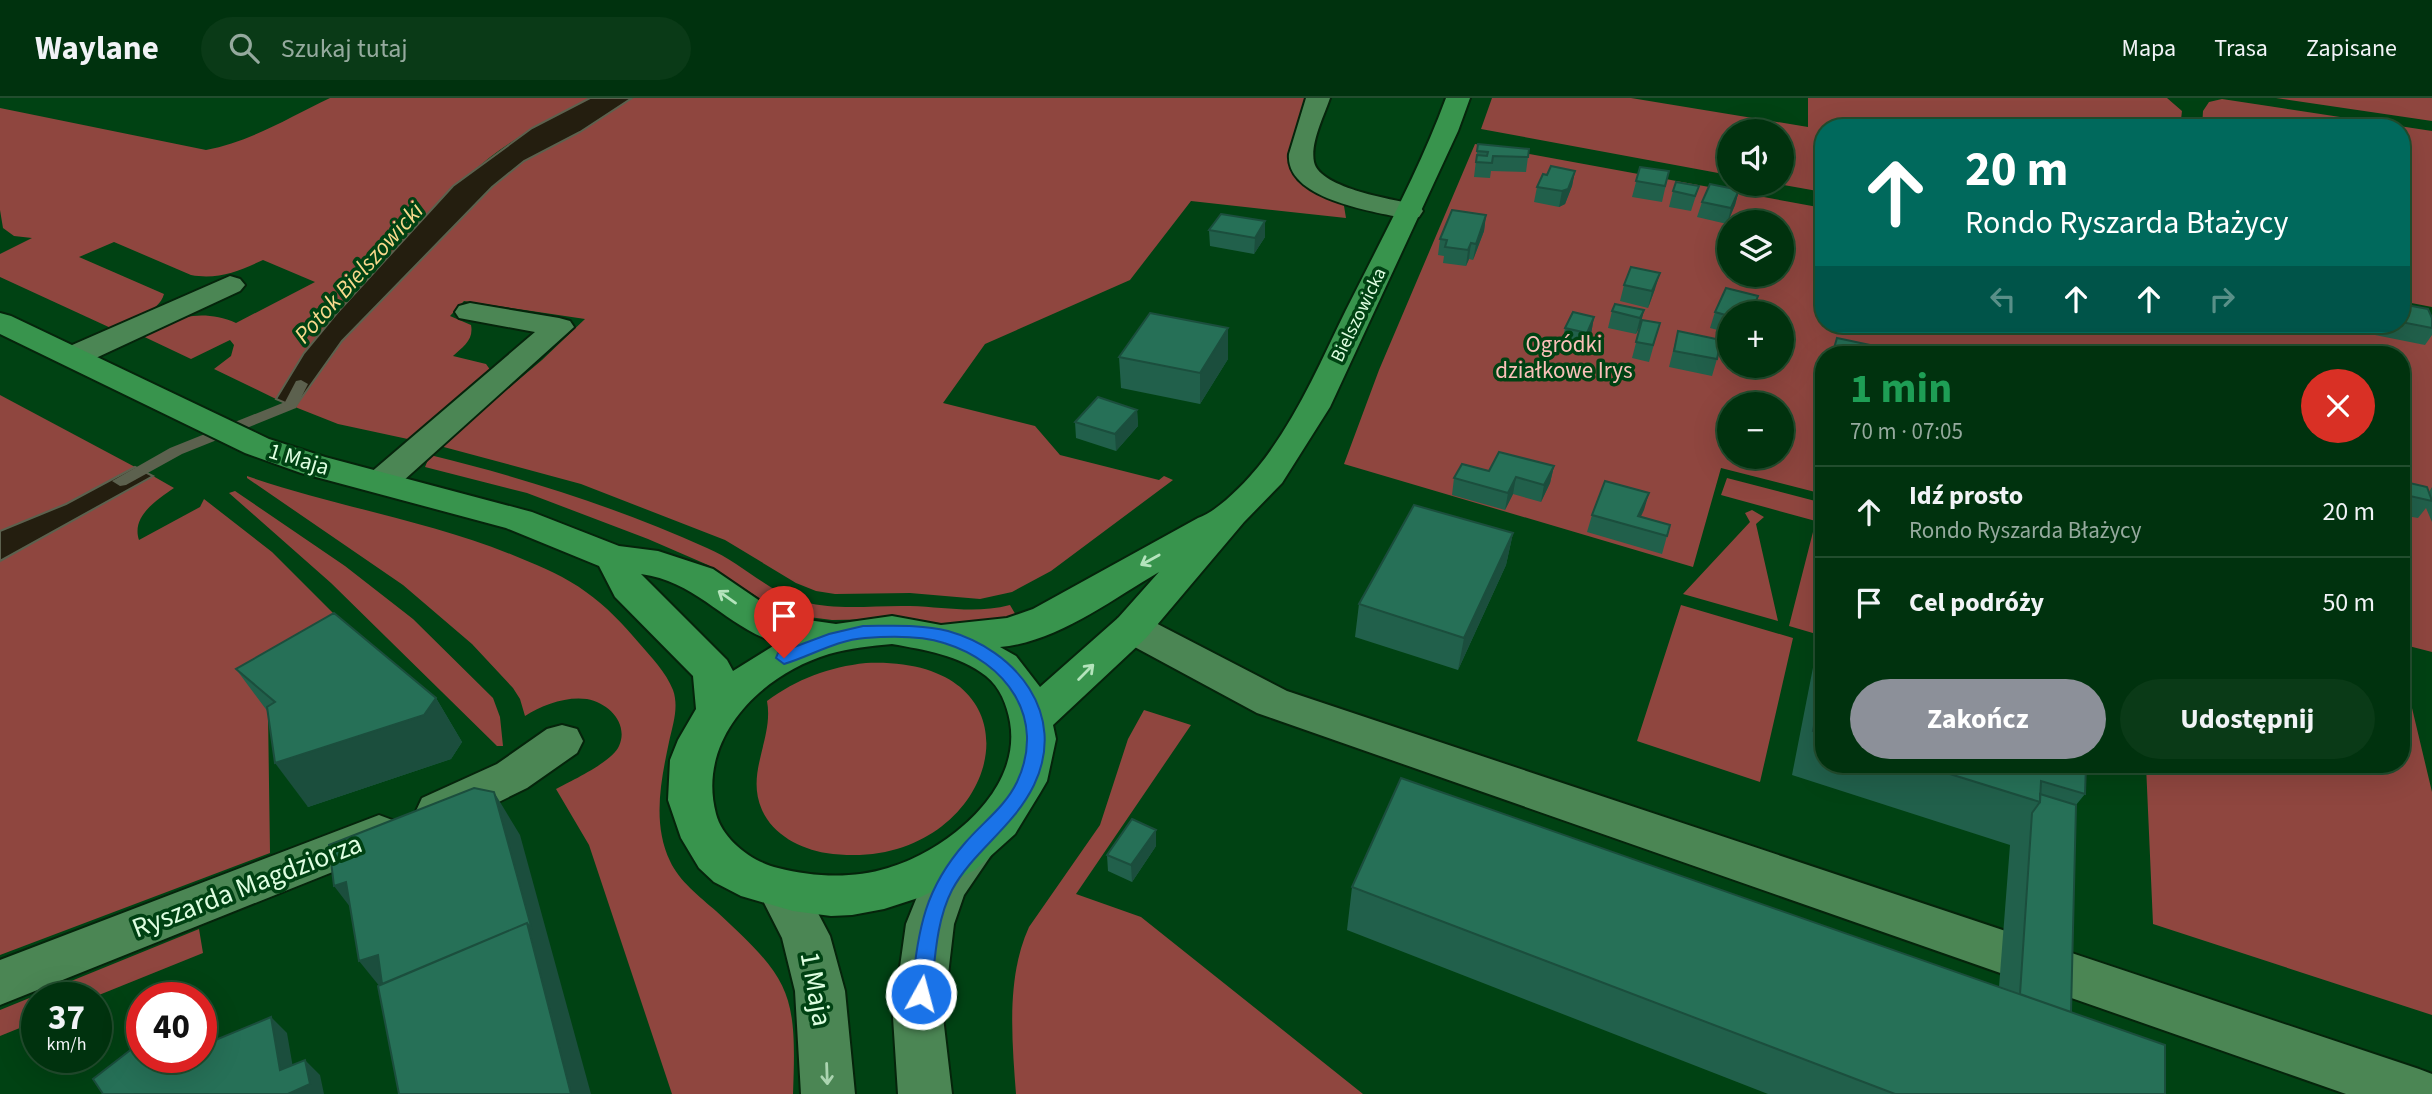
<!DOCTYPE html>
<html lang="pl">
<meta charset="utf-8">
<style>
body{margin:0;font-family:"Source Sans 3",sans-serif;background:#0a3a17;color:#f1f3f6;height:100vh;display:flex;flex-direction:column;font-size:26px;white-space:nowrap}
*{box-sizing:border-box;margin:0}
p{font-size:23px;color:#95aa9e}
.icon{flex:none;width:38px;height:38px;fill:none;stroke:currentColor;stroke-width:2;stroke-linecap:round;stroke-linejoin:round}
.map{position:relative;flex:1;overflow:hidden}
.panel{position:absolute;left:1815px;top:248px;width:595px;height:427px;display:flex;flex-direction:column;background:#00320e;border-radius:28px;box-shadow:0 7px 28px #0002,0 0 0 2px #224d2e}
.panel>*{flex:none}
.banner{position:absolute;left:1815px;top:21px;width:595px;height:214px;border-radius:28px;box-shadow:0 7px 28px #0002,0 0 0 2px #224d2e;background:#00695c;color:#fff;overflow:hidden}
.fabs{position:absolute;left:1717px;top:21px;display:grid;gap:14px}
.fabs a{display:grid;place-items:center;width:77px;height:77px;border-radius:50%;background:#00320e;box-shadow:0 7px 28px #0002,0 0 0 2px #224d2e;font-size:35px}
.speed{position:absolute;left:21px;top:884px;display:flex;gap:14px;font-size:35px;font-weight:700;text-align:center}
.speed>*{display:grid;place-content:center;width:91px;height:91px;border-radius:50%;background:#00320e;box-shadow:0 7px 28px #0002,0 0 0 2px #224d2e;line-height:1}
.speed small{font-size:18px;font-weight:400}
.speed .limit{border:10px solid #d22;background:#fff;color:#111}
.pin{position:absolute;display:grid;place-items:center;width:60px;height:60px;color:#fff;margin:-72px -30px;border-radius:50% 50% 50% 0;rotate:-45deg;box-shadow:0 0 7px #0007}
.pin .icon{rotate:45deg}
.me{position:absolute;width:77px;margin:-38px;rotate:7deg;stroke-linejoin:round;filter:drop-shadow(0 0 5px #0008)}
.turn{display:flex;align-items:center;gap:24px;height:147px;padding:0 35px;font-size:32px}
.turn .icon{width:91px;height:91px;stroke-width:2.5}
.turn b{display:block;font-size:49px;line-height:60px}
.lanes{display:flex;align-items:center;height:66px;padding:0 35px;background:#0003;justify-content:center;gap:35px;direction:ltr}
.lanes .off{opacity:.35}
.round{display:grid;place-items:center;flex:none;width:74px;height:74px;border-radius:37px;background:#0a3a17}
.head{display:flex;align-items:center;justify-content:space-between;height:119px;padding:0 35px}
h1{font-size:42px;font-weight:700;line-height:52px;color:#1e9e55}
.button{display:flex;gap:14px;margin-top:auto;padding:14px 35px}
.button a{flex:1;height:80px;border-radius:42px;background:#8c9099;color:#fff;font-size:28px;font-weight:700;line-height:80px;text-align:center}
.button a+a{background:#0a3a17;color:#f1f3f6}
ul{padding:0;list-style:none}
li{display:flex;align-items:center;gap:21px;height:91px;padding:0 35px;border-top:2px solid #224d2e}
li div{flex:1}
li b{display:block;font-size:26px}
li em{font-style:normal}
header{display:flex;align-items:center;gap:42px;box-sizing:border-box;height:98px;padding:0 35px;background:#00320e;border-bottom:2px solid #224d2e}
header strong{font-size:33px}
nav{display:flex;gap:38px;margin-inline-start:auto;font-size:24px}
.search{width:490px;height:63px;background:#0a3a17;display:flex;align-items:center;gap:18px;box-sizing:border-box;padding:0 24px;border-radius:38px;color:#95aa9e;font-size:26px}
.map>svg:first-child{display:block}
.green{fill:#8f463f;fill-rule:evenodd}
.water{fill:#241e0f;stroke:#5c614e;stroke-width:2}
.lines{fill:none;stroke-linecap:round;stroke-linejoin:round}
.stream{fill:#5c614e;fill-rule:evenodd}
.minor-casing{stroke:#05240b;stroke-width:4}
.major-casing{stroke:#05240b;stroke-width:4}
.minor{fill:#4b8654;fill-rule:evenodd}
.major{fill:#38944d;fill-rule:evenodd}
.wall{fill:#21604b}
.shaded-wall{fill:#1b4e3d}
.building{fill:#267057;stroke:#1b4e3d;stroke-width:2}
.oneway{stroke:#b4e4bc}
.oneway2{stroke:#abd4b0}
.route{fill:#1a73e8;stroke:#114b97;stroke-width:2}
.labels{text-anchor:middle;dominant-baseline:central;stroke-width:7;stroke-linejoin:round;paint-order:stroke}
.far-street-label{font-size:19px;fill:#defee1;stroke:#004213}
.park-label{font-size:23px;fill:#fac0b9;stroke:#004213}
.street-label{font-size:23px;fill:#defee1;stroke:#004213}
.water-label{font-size:24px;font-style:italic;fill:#f8d98d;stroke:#004213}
.near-street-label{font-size:28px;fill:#defee1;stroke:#004213}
</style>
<header>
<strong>Waylane</strong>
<div class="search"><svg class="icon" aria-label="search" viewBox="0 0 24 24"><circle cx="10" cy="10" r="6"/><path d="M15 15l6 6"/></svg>Szukaj tutaj</div>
<nav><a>Mapa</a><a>Trasa</a><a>Zapisane</a></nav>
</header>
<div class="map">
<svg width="2432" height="996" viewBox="0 0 2432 996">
<rect width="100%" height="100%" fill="#004213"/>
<path class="green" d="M330,0H590C555,18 520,36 489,60C466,78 446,99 426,119C370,174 318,234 276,301L214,271L231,258L234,247L230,242L191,261L134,234C170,222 200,209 236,225L315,184L263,162C239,173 218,182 191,177L114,144L79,159L164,196C159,215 129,223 113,231L0,179V156L32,140L14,138L3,130L0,112V10L206,52C250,44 290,19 330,0Z
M632,0H1307C1288,64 1270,76 1343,102L1346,120L1191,103L1130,182L985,246L943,305L1035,328L1060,357L1159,382L1164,378L1173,382L1051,473L1012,494L980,501L910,495L835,496L816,493L796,485L725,442L581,386L440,348L542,262L585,221L464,203L450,218L471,227C474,242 463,249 453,258L486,266L491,273L417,343L338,326L295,309L342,243L492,89L524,63L580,34Z
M1492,0H1631L1808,29V0H2167L2182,13L2180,30H1824L1823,94L1778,86H1782V33H1729V77L1481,31Z
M2276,0H2432V23Z
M2222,1L2432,33V209L2401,203V30H2202L2203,13L2209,4Z
M1475,46L1823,110L1824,226H2401L2432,223V554L2401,546V257H1824L1823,396L1721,370L1693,469L1344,366L1379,272ZM1729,124H1782V177H1729ZM1729,215H1782V268H1729ZM1729,306H1782V359H1729Z
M0,297L135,369L66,406L0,433Z
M430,357C525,380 618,410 707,450C741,464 769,495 804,504C839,513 875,507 910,508C945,509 975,516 1010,507L1017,519L961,527L886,521L832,522L801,518L762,502L708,467L648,441L527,395L425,369Z
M153,378L174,390C157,402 131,418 139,442L200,409L204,401L272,454L377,559L268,615L270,755L0,857V463Z
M247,378C336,409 432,423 520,460C542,469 566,479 586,494C606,508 623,526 639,545C651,559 666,574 673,592C679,609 673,626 669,644C661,682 652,725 670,763C679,783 700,799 716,813C791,882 797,894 793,996H672L589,747L556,691C571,683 612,664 619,648C629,626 609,605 587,601C566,598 542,607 525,618L520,601L513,590L472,546L403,487L247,380Z
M1727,380L1823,405V425L1721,397Z
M235,393L345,468L413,521L493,600L500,619L503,648H497L331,485L229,395Z
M1752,412L1764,419L1756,426L1778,523L1683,496L1750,424L1745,415Z
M1814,430L1823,432V538L1789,528Z
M1681,507L1793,540L1760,684L1637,643Z
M866,565C1062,557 997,781 826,755C801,751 773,737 762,712C745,674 774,641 767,603C797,581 829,569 866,565Z
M2401,588L2407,589L2432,694V917L2153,826L2146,667H2401Z
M1144,612L1191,627L1076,796L1141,819L1363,996H1016C1012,942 1006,879 1029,829L1100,727L1128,641Z
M199,831L203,855L94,899L37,900V923L0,938V912Z"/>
<path class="water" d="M590,0H632L580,34L524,63L492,89L342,243L295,309L276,301L304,255L337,215L453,88L532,30Z
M135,369L153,378L0,463V433L66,406Z"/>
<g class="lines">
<path class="stream" d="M301,282L308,286L296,310L182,356L126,387L120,388L112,383L170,350L285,304L296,283Z"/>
<defs>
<path id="minor" d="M1306,0H1330C1324,18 1310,45 1314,64C1320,91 1396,102 1419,107L1423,113L1419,119L1409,121C1377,114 1285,102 1289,56Z
M230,178L240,181L245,187L240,193L85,265L74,267L63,265L58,258L63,251Z
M470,205L559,220L570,223L574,229L393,392L381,395L369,392L363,384L369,376L535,234L459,220L455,214L459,208Z
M1132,516L1146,520L1287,593L2419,971L2432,976V996H2346L1257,615L1118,540L1112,530L1118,520Z
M562,627L577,631L583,643L577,655L527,690L454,726L438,731L422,726L416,713L422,700L497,666L547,631Z
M379,717L395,723L402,736L395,749L0,907V862Z
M973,731L989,737L996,750L964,797L954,826L943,919L952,996H898L893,919L906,826L927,774L957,737Z
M782,773L799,779L830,838L845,893L855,996H801L795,893L782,840L758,793L765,779Z"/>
<path id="major" d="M1446,0H1470L1458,33L1330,309L1282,385L1244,424L1146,540L1053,627L1056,641L1047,683L1040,695L1015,736L975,772L921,799L884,811L852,817L831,818L793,813L741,798L714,784L699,770L681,740L668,702L670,662L678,642L696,611L693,578L615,499L599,468L506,430L301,375L245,355L0,236V215L11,218L269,341L325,359L532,414L619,448L658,453L713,471L766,507L794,520L836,526L892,518L941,527L1007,520L1033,511L1198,420C1217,414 1245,385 1258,369C1296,322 1320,265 1346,212C1381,142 1419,73 1446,0ZM1159,474L1118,520L1040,589L1016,558L1000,549C1057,544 1111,502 1159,474ZM641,476C699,484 725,529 778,545L733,573L727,562ZM892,546C925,552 959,557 986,578C1000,589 1007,607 1010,624C1022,692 948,752 888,770C852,781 814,779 778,770C752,764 723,742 716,716C696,641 760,577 829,556C850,550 871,548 892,546Z"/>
</defs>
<use href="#minor" class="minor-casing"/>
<use href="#major" class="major-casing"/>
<use href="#minor" class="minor"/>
<use href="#major" class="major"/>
</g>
<path class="wall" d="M1478,46L1529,51L1526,74L1491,73L1490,80L1474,79Z
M1640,69L1669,73L1662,104L1632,99Z
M1575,73L1572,88L1565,106L1559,109L1534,104L1537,89L1547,77Z
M1699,88L1691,113L1669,109L1673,93Z
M1739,92L1735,107L1727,126L1697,119L1702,104Z
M1486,117L1484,133L1473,162L1469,161L1466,168L1443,165L1444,158L1438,157L1440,141Z
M1265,123V139L1254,156L1210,148L1209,132Z
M1624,187L1655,191L1648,210L1620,203Z
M1758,198L1753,215H1729V235L1710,230L1715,214Z
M2401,206L2432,220V237L2425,247L2365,235L2362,226H2401Z
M1644,212L1640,228L1636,236L1608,230L1612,213Z
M1594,219L1591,236L1583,251L1562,246L1565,230Z
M1642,222L1660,225L1649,264L1632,260Z
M2301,226H2316L2314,228Z
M1228,230V261L1200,306L1121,290L1119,259Z
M1678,233L1717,261L1712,278L1669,269Z
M1824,278V305L1816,303Z
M1137,312L1138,328L1116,353L1076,340L1075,324Z
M1554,368L1550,385L1541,404L1513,396L1505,412L1452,397L1454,380L1489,373Z
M2401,383L2429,394L2432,389V424L2426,410L2418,420L2401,417Z
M1649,395L1640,419L1670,427L1662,456L1587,434L1592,417Z
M1513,435L1506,467L1458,572L1355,539L1359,506Z
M1824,532V667H2086L2085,696L2076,707L2071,914L2165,996H1768L1347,832L1352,789L1999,889L2010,747L1792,677L1818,544Z
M236,571L436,600L462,644L451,661L308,709L268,614Z
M1156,748L1132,784L1108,773L1107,757Z"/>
<path class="shaded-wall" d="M1575,73L1572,88L1565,106L1559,109L1562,93Z
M1739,92L1735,107L1727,126L1731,110Z
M1486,117L1484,133L1473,162L1476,146Z
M1265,123V139L1254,156L1255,140Z
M1471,145L1469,161L1466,168L1468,152Z
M1660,175L1655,191L1648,210L1652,193Z
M1644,212L1640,228L1636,236L1640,220Z
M1594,219L1591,236L1583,251L1587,235Z
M1228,230V261L1200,306V275Z
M1137,312L1138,328L1116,353L1115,336Z
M1554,368L1550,385L1541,404L1544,387Z
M1516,379L1513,396L1505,412L1508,395Z
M1649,395L1644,412L1636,429L1638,418Z
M1513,435L1506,467L1458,572L1464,540Z
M436,600L462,644L451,661L308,709L275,665Z
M494,694L520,737L591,996H571L385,895L359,863Z
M1156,732V748L1132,784L1131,767Z
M346,784L367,831L334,788Z
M271,919L287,935L296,987L280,972Z
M305,962L320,977L324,996H288Z"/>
<path class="building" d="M1478,46L1529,51L1528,59L1493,58L1492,65L1476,64L1477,57L1487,58L1488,54L1477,53Z
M1551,68L1575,73L1568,91L1562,93L1537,89L1543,76L1547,77Z
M1640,69L1669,73L1665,88L1636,83Z
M1676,84L1699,88L1695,98L1673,93Z
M1710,86L1739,92L1731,110L1702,104Z
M1452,112L1486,117L1476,146L1471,145L1468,152L1445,149L1447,142L1440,141Z
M1221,116L1265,123L1255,140L1209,132Z
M1631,169L1660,175L1652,193L1624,187Z
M1726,190L1758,198L1752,213L1748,212L1746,215H1729V218L1715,214Z
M1615,206L1644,212L1640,220L1612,213Z
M2401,206L2428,211L2432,220V230L2401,224Z
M1573,214L1594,219L1587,235L1565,230Z
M1150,215L1228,230L1200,275L1119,259Z
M1642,222L1660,225L1653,247L1636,244Z
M1678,233L1721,242L1717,261L1674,253Z
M1837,240L1875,248L1873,257H1832Z
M1915,252L1940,257H1914Z
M1098,299L1137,312L1115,336L1075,324Z
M1499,354L1554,368L1544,387L1516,379L1508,395L1454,380L1462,366L1489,373Z
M2401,358H2402L2405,370L2401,369Z
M1605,383L1649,395L1638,418L1670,427L1667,438L1592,417Z
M2401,383L2427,389L2432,403L2401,396Z
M1414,407L1513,435L1464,540L1359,506Z
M334,515L436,600L424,617L275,665L267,609L275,604L236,571Z
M1824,576V636L1813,633Z
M1921,667H2086L2085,696L2041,683L2040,704Z
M1401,680L2165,947V996H1895L1352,789Z
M474,690L494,694L532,832L527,825L382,886L378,857L359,863L346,784L334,788L329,747Z
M2040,696L2076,707L2071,914L2020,896L2032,715L2040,704Z
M1132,721L1156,732L1131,767L1107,757Z
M527,825L571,996H399L378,888Z
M271,919L280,972L305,962L310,986L288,996H103L93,981L142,943V959H201V948Z"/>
<defs><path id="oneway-shaft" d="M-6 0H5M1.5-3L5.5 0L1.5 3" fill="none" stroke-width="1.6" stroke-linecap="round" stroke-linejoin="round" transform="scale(1.75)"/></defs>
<g class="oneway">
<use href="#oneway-shaft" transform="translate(1150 462) rotate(151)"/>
<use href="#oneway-shaft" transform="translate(727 499) rotate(-145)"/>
<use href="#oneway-shaft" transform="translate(1086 574) rotate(-45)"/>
</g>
<use class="oneway2" href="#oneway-shaft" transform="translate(827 976) rotate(88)"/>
<path class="route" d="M863,528C892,528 920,526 948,533C1016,552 1068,616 1034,687C1013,730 973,753 952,792C936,823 935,862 931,896L928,903L921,906L914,903L911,896C919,833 922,794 965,745C983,724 1005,709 1017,684C1047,620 1006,564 944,545C920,537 890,538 865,540C836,542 811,558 784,566L776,560L778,555L829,536Z"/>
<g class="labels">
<g class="far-street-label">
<text transform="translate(1359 217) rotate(-64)">Bielszowicka</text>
</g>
<g class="park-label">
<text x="1564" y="246">Ogródki<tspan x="1564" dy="26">działkowe Irys</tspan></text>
</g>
<g class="street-label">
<text transform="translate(299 361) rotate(17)">1 Maja</text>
</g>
<g class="water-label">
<text transform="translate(359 175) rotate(-48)">Potok Bielszowicki</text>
</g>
<g class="near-street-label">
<text transform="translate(247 788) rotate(-21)">Ryszarda Magdziorza</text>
<text transform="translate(816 891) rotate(80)">1 Maja</text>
</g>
</g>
</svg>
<div class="fabs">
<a><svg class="icon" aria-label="sound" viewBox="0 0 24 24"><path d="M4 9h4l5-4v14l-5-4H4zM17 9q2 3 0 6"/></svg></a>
<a><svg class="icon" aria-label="layers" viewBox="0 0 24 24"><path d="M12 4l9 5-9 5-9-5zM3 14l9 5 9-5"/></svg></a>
<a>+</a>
<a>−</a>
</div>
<div class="speed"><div>37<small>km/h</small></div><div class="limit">40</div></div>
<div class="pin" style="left:784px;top:560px;background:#d93025"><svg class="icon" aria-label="arrive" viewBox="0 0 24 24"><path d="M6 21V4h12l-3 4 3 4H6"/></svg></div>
<svg class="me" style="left:921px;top:896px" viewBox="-20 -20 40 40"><circle r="17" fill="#1a73e8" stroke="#fff" stroke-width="3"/><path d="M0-11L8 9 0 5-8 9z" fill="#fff"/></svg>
<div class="banner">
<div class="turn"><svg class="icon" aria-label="ahead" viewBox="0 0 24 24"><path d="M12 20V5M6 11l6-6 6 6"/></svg><div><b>20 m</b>Rondo Ryszarda Błażycy</div></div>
<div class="lanes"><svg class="icon off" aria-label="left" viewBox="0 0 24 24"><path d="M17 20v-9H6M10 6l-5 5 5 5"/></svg><svg class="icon" aria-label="ahead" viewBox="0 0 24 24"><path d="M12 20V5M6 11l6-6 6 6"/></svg><svg class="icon" aria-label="ahead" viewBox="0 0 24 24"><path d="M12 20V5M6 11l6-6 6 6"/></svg><svg class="icon off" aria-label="right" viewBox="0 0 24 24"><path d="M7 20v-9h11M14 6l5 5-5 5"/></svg></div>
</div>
<section class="panel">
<div class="head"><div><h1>1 min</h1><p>70 m · 07:05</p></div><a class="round" style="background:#d93025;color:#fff"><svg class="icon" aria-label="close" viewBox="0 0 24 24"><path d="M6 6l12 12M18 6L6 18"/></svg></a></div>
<ul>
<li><svg class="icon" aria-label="ahead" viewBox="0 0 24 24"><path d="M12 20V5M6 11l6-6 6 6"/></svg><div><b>Idź prosto</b><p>Rondo Ryszarda Błażycy</p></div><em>20 m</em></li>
<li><svg class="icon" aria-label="arrive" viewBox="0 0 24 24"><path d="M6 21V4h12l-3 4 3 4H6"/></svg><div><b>Cel podróży</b></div><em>50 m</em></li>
</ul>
<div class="button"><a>Zakończ</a><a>Udostępnij</a></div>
</section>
</div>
